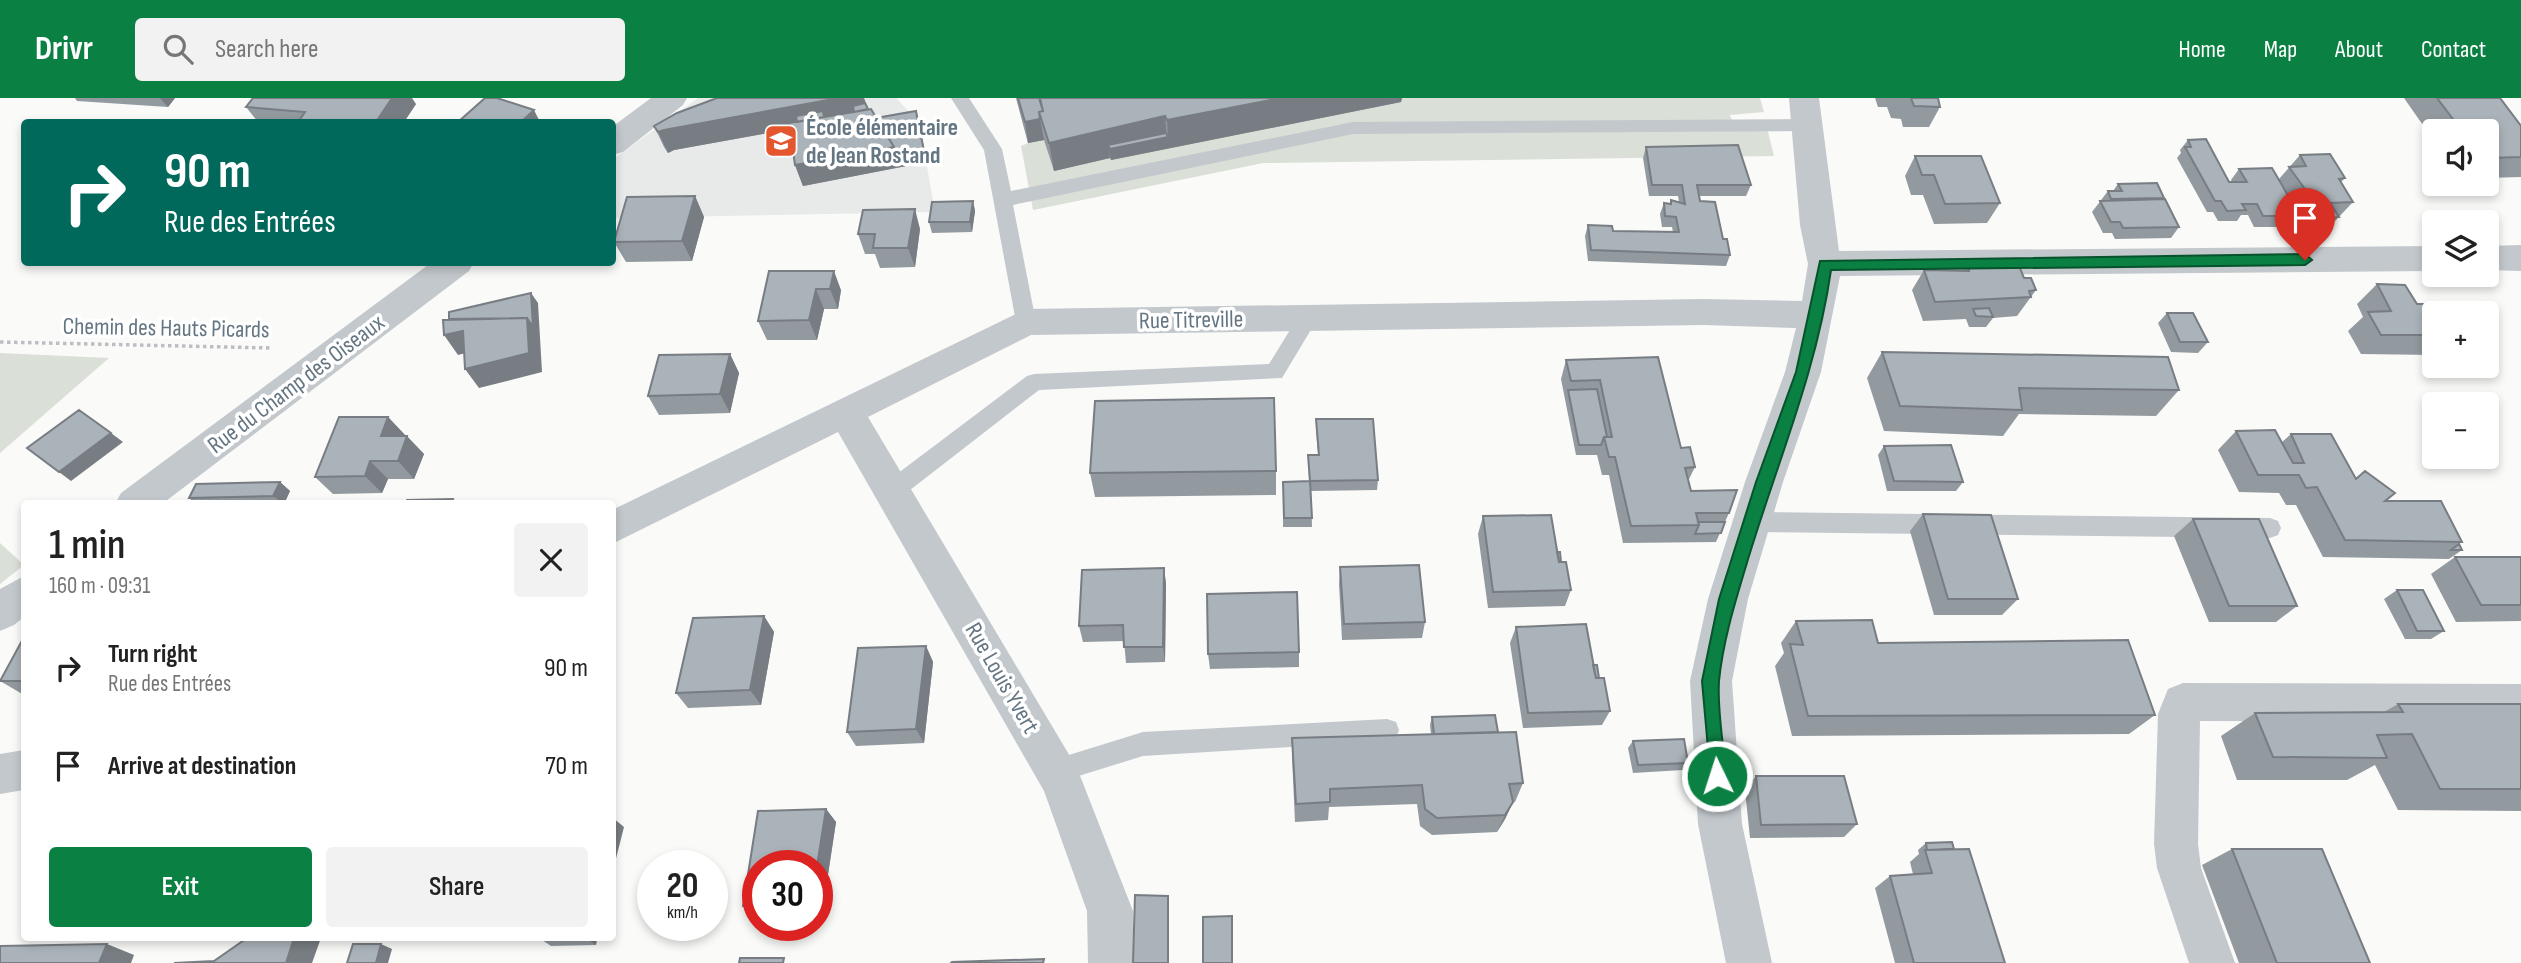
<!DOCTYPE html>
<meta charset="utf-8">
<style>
body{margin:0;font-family:"Sofia Sans Condensed",sans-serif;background:#f2f2f2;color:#222;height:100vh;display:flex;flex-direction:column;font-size:26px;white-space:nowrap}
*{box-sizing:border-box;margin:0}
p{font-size:23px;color:#767676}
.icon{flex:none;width:38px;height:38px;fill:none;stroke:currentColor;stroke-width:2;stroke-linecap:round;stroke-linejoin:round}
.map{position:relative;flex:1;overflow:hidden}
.details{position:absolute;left:21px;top:402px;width:595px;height:441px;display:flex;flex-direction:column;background:#fff;border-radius:7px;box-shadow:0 4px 10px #0003}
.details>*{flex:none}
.top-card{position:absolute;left:21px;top:21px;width:595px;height:147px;border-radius:7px;box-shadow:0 4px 10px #0003;background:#00695c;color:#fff;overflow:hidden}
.buttons{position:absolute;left:2422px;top:21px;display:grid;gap:14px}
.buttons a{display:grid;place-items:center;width:77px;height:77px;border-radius:7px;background:#fff;box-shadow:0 4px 10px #0003;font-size:35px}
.speed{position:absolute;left:637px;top:752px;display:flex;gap:14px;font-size:35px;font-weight:700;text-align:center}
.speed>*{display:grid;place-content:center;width:91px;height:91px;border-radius:50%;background:#fff;box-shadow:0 4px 10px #0003;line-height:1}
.speed small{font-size:18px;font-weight:400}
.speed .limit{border:10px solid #d22;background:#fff;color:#111}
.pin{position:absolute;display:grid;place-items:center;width:60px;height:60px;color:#fff;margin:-72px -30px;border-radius:50% 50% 50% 0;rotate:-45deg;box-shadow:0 0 7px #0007}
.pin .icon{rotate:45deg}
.me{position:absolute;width:77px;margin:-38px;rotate:356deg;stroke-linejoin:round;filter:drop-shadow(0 0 5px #0008)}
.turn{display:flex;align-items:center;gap:24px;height:147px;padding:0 28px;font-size:32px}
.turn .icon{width:91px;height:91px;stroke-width:2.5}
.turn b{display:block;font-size:49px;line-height:60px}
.round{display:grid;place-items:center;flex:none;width:74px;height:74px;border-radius:7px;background:#f2f2f2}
.head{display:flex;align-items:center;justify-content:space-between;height:119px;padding:0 28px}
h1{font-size:42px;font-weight:600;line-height:52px}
.cta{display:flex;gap:14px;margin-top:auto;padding:14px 28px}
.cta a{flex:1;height:80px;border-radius:7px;background:#0b8043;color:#fff;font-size:28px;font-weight:600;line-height:80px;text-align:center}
.cta a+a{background:#f2f2f2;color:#222}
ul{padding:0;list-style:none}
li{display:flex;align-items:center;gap:21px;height:98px;padding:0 28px}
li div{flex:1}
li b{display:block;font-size:26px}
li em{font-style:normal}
header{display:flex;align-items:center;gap:42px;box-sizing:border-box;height:98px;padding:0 35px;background:#0b8043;color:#fff}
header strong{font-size:33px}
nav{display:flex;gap:38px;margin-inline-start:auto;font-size:24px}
.search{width:490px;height:63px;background:#f2f2f2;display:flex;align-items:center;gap:18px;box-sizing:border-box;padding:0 24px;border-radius:7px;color:#767676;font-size:26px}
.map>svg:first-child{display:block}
.built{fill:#e8e9e9}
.green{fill:#dadfd7}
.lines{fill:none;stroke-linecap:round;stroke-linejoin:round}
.path{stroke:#bbbfc2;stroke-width:3.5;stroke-dasharray:3.5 3.5;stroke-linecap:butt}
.lane{fill:#c3c8cc;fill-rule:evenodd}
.street{fill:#c3c8cc;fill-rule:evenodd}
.wall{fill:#929a9f}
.shaded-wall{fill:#777d82}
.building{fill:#aab3b9;stroke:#777d82;stroke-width:2}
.route{fill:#0b8043;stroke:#07532c;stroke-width:2}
.labels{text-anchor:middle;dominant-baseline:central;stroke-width:7;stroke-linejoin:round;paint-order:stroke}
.poi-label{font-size:24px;font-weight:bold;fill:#657683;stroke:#fff;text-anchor:start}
.street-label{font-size:24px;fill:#657683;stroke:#fff}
</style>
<header>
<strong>Drivr</strong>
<div class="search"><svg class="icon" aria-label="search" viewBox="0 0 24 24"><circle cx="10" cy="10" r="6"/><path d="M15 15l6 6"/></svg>Search here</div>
<nav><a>Home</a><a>Map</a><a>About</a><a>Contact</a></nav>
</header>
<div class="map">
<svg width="2521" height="865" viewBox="0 0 2521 865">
<rect width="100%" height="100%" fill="#fafaf8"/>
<path class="built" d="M698,0H896L919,24L935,114L613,120L612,62Z"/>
<path class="green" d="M1016,0H1760L1764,14L1730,17L1736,33L1767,30L1774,58L1263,65L1033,112L1021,48L1028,45Z
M0,255L109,260L0,355Z
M0,445L24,467L0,486Z"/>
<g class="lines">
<path class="path" d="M0,244L272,250"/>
<path class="lane" d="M951,0H969L1002,51L1011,93L1353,24L1807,21L1816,27L1807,33L1353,36L1013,107L1036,224L1033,230H1019L1016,224L984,52Z
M1308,212L1315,214L1318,220L1282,280L1039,292L901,399L893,401L885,399L882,392L885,385L1027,278L1034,276L1269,266L1301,214Z
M1751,414L2270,420L2278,423L2281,430L2278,437L2270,440L1751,434L1743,431L1740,424L1743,417Z
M1387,621L1396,624L1399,632L1396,640L1387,643L1143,658L1056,685L1047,681L1043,673L1047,665L1056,661L1143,634Z"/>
<path class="street" d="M651,0H687L683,7L623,54L612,57V29Z
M1789,0H1819L1839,153L2434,148V173L1840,178L1821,274L1783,384L1748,501L1732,583L1742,726L1772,865H1726L1698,726L1690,583L1708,501L1745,384L1785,274L1796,230L1704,227L1031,237L868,319L1077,670L1133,813L1134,865H1088L1087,813L1044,693L838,334L612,446V412L1026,211L1704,201L1802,203L1808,166L1800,127Z
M2521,147V173L2487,172V148Z
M432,164H474L469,173L162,406H115L121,395Z
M24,478V519L14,527L0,533V491Z
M2183,585L2521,586V624L2200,623L2198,746L2201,770L2235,865H2189L2157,770L2154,746L2158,616L2168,591Z
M24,652V692L0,696V656Z"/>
</g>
<path class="wall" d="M75,0H175L168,9L77,3Z
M717,0H864L868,11L876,20L919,24L927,64L803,88L795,67L790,31L674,52L668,55L664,49L654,28Z
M1016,0H1402L1401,4L1111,62L1110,60L1054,73L1044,42L1028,45Z
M1875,0H1938L1940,9L1929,29H1903L1901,21L1891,20L1887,9H1878Z
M2404,0H2500L2521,28V79L2487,80V33H2434V43Z
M416,6L404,24H258L246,9Z
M2188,42L2229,84H2232L2231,82L2239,71L2279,81L2300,57L2345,80L2341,84L2353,104L2320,139L2307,140L2296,123L2291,129H2254L2248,117H2241L2237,123H2218L2213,114H2207L2177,60L2181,55L2180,52Z
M1646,49L1751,87L1746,98H1699L1700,103L1723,141L1730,157L1726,168L1588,163L1585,138L1588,127L1613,133L1673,134L1672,129H1662L1660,116L1664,105L1670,106L1671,102L1679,104L1678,98H1649L1643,60Z
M1915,58L2000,105L1987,125L1934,126L1923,97H1911L1905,78Z
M2118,86L2164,100L2163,101L2179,129L2171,140L2115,141L2112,135H2103L2092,114L2108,93H2113Z
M695,98L704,119L692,163L626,164L614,144Z
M973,103L975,113L972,134L932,135L929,124Z
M920,131L915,169L880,170L875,156H865L858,136Z
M1969,163L2024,180L2036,192L2017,218L1993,220L1986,229H1969L1966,221L1923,223L1912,192L1924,172L1963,173Z
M769,173L841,192L838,211H824L817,242H767L758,223Z
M2377,186L2417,206L2434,220V257L2361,256L2348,233L2363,219L2357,206Z
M2466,207L2486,215H2456Z
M2167,215L2208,244L2198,255L2171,254L2158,225Z
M2487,216L2494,228L2487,234Z
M1882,254L2179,292L2156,318L2019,316L2003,338L1884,333L1867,280Z
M730,256L739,275L730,315L659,317L648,298Z
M1658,259L1681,350L1695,369L1688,383L1691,393L1729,415L1716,444L1623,445L1609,377H1602L1597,357H1576L1561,281L1566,262Z
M388,319L405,337L404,338L424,356L414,381H388L382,395L333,396L315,379Z
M1316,321L1378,382L1377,392L1311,393L1312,429H1283V384L1309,383L1308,357H1318L1316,331Z
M2236,333L2282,344L2291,336L2356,380L2365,373L2385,403L2462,444L2459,446L2462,452L2449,461L2323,459L2296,407H2286L2279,395L2239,394L2218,352Z
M1884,348L1963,384L1956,393H1887L1878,357Z
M1276,373V397L1095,399L1090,375Z
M280,384L290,393L284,406H196L189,400Z
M1923,416L2018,501L2002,517H1934L1910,433Z
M1483,418L1557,454L1571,492L1565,508L1488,510L1478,436Z
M2193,421L2297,508L2276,524H2209L2174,438Z
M2455,459H2521V523L2456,524L2431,476Z
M1340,469L1425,524L1422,540L1342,542L1339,486Z
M1164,470L1166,486L1165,564L1126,565L1124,543L1083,544L1079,528Z
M2397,492L2444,533L2431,541H2405L2384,501Z
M764,518L774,534L761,607L688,610L676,595Z
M1796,523L1878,545L2155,617L2129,636L1792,638L1775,568L1784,555L1781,545Z
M1516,529L1593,567L1599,580L1610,613L1602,627L1523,630L1510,545Z
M24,539V597L0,583Z
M926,548L933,564L924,645L856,648L847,634Z
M1299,554V569L1210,571L1208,556Z
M2398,606H2521V713L2398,712L2375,667L2347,682H2237L2221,638L2255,615L2384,614Z
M1432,619L1498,634L1523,685L1515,704H1513L1505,721L1497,734L1432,737L1420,728L1417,706L1329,709L1328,722L1295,724L1292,659V640L1431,636L1430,627Z
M1633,643L1688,665L1683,672L1633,675L1628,650Z
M1756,678L1857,726L1844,739L1750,740L1745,692Z
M826,711L836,724L822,816H817V768H758V819H755L743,808L758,713Z
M1926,745L2005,865H1895L1875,790L1890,778L1913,776L1910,764L1919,756L1918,752Z
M2232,751L2370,865H2239L2202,767Z
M597,840L596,847L551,848L542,842Z"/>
<path class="shaded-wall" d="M160,0H175L168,9Z
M392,0H412L416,6L404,24H376Z
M839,0H864L869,17L674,52L668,55L658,34L664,32Z
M1281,0H1402L1401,4L1111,62L1108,47L1110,60L1054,73L1049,45L1165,18L1167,40L1168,39L1167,22Z
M534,12L540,24H521Z
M916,13L927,64L803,88L795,67L894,49Z
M1040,21L1044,42L1028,45L1025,24Z
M695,98L704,119L692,163L682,143Z
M973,103L975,113L972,134L970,124Z
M915,111L920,131L915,169L908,150Z
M834,173L841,192L838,211L830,191Z
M816,191L824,211L817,242L809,222Z
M531,195L538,205L542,274L479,290L465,271L527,220Z
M463,233L477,252L458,257L444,237Z
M730,256L739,275L730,315L720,296Z
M388,319L405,337L397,357L381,338Z
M111,335L123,344L71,383L59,374Z
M407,338L424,356L414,381L398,363Z
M370,363L388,381L382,395L365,378Z
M280,384L290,393L284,406L273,398Z
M1164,470L1166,486L1165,564L1163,549Z
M764,518L774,534L761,607L750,592Z
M926,548L933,564L924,645L916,631Z
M1513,704L1505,721L1497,734L1505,717Z
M826,711L836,724L822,816L817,810V768Z
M612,719L624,729L612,776Z
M1168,798L1169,804V865H1168Z
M294,840H321L312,865H286Z
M588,840H597L596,847L587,841Z
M107,846L134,857L131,865H99Z
M381,846L392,851L388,865H376Z"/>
<path class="building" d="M253,0H392L376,24H298L305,14L246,9Z
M485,0H497L534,12L521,24H458Z
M717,0H839L664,32L658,34L654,28L677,15Z
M1018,0H1039L1043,13L1039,14L1040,21L1025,24Z
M1040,0H1281L1167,22L1165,18L1049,45L1039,14L1043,13Z
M1911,0H1938L1940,9L1914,8Z
M2437,0H2500L2521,28V59L2487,60V33H2462Z
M865,5L868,11L854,14L853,8Z
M871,11L894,49L795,67L789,25Z
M823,13L824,19L797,24L796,18Z
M916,13L924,53L897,58L894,49L876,20Z
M1166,35L1168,39L1110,51L1108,47Z
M2206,41L2229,84H2247L2239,71L2272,70L2300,118H2263L2257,106H2242L2246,112L2227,113L2221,103H2215L2185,49H2191L2188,42Z
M1738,47L1751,87H1697L1700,103L1715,104L1723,141H1727L1730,157L1591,152L1588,127L1612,128L1613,133L1679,134L1676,119L1665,118L1664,105L1671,106V102L1685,106L1682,87H1652L1646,49Z
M2330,56L2345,80L2339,81L2353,104L2330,105L2339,119L2326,120L2289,69L2306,68L2300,57Z
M1915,58H1981L2000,105L1945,106L1934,77H1922Z
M2157,85L2164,100L2111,101L2108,93H2122L2118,86Z
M695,98L682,143L614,144L627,99Z
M2165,101L2179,129L2123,130L2120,124H2111L2100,103Z
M973,103L970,124H929L932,104Z
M915,111L908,150H873L875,136H858L863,112Z
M1969,163H2017L2024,180H2031L2036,192L2029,193L2031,199L1935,204L1924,172L1969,173Z
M769,173H834L830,191H816L809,222L758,223Z
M2377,186L2405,187L2417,206H2426L2434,220V237H2381L2368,214L2391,213Z
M531,195L533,229L527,220L449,221V214Z
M2466,207H2481L2486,215H2471Z
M1989,210L1993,219L1976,218L1973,211Z
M2167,215H2193L2208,244H2180Z
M2487,216L2494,228H2487Z
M527,220L529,255L465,271L463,233L444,237L443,222Z
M1882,254L2168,259L2179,292L2019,290L2022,312L1900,308Z
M730,256L720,296L648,298L659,257Z
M1658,259L1681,350L1690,349L1695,369L1685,370L1691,393L1737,392L1729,415H1696L1699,427L1631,428L1615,359H1609L1604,339H1612L1600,282L1571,283L1566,262Z
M1597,291L1607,339H1604L1601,347H1579L1568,292Z
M1274,300L1276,373L1090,375L1095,303Z
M79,312L111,335L59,374L27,350Z
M339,319H388L381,338H407L398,363H370L365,378L315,379Z
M1316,321H1373L1378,382L1310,383L1308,357H1319Z
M2275,332L2293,365H2304L2291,336H2331L2356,381L2365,373L2395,395L2385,403H2441L2462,444L2345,442L2317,389L2306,390L2299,377H2258L2236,333Z
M1951,347L1963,384L1894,383L1884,348Z
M1310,383L1312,420H1284L1283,384Z
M280,384L273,398L189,400L196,386Z
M453,401L451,406H406L407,402Z
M1923,416L1991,417L2018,501H1948Z
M1551,417L1559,464H1566L1571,492L1493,494L1483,418Z
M2193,421H2259L2297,508H2229Z
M1698,424H1725L1721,435L1695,436L1699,427Z
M2459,446L2462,452H2451Z
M1557,454H1560L1561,464H1559Z
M2455,459H2521V507H2481Z
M1419,467L1425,524L1344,526L1340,469Z
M1164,470L1163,549H1124L1123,527L1079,528L1082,472Z
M2397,492H2423L2444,533H2417Z
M1297,494L1299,554L1208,556L1207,496Z
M764,518L750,592L676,595L693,520Z
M1872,522L1878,545L2128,542L2155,617L1808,618L1790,546L1803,547L1796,523Z
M1586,526L1596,580H1604L1610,613L1528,615L1516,529Z
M24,539V583H0Z
M926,548L916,631L847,634L858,550Z
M1593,567H1597L1599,580H1596Z
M2398,606H2521V691H2440L2412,636L2377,637L2387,660L2273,659L2255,615L2403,614Z
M1495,617L1498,634L1434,636L1432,619Z
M1516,634L1523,685L1509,686L1513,704L1505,717L1437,720L1425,711L1422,687L1330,691V704L1296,706L1292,640Z
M1684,641L1688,665L1638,667L1633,643Z
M1756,678H1844L1857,726L1761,727Z
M826,711L817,768H758V807L743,808L758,713Z
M1952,744L1954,751L1927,752L1926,745Z
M1969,751L2005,865H1914L1890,778L1932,775L1925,752Z
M2232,751H2322L2370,865H2277Z
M1135,797L1168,798V865H1133Z
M1232,818V865H1203V819Z
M247,840H294L286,865H174L214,863Z
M542,840H588L587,841L542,842Z
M107,846L99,865H0V848Z
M353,846H381L376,865H347Z
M740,860H784L783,865H739Z
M1044,861L1043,865H951L952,864Z"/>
<path class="route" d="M2305,156L2312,162L2305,167L1831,172C1817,271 1778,363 1749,458C1737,498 1723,541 1719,583C1717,613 1724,648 1726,678L1723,684H1711L1702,583L1719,501L1756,384L1796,274L1820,163Z"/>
<defs>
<symbol id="school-square" viewBox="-11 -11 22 22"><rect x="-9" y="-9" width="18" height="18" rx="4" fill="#e4572e" stroke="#fff"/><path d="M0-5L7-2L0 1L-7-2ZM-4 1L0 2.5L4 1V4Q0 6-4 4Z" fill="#fff"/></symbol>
</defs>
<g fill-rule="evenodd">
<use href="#school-square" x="762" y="24" width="38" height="38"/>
</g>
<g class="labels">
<g class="poi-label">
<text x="806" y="29">École élémentaire<tspan x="806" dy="28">de Jean Rostand</tspan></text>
</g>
<g class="street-label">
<text transform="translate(1191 222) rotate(-1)">Rue Titreville</text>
<text transform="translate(166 230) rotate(1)">Chemin des Hauts Picards</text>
<text transform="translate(296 286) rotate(-37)">Rue du Champ des Oiseaux</text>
<text transform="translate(1002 580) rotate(60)">Rue Louis Yvert</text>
</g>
</g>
</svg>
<div class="buttons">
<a><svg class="icon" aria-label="sound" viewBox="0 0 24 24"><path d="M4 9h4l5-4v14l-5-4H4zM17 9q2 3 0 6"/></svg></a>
<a><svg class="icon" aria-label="layers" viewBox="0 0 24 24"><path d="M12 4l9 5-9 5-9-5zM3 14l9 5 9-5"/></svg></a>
<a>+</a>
<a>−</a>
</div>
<div class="speed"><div>20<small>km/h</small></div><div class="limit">30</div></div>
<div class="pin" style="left:2305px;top:162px;background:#d93025"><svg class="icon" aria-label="arrive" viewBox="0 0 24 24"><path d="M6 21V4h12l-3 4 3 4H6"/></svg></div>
<svg class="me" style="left:1717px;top:678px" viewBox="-20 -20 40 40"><circle r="17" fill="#0b8043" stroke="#fff" stroke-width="3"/><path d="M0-11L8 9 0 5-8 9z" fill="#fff"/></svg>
<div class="top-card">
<div class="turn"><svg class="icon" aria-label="right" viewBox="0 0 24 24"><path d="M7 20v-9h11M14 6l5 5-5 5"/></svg><div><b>90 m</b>Rue des Entrées</div></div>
</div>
<section class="details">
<div class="head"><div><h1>1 min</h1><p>160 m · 09:31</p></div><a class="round"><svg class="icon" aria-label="close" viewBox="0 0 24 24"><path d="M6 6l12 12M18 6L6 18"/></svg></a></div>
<ul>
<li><svg class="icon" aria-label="right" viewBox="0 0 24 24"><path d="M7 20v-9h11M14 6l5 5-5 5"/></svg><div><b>Turn right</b><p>Rue des Entrées</p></div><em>90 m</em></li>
<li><svg class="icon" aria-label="arrive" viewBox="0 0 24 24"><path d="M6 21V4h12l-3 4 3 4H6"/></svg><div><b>Arrive at destination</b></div><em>70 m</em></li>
</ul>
<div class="cta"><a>Exit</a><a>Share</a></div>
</section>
</div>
